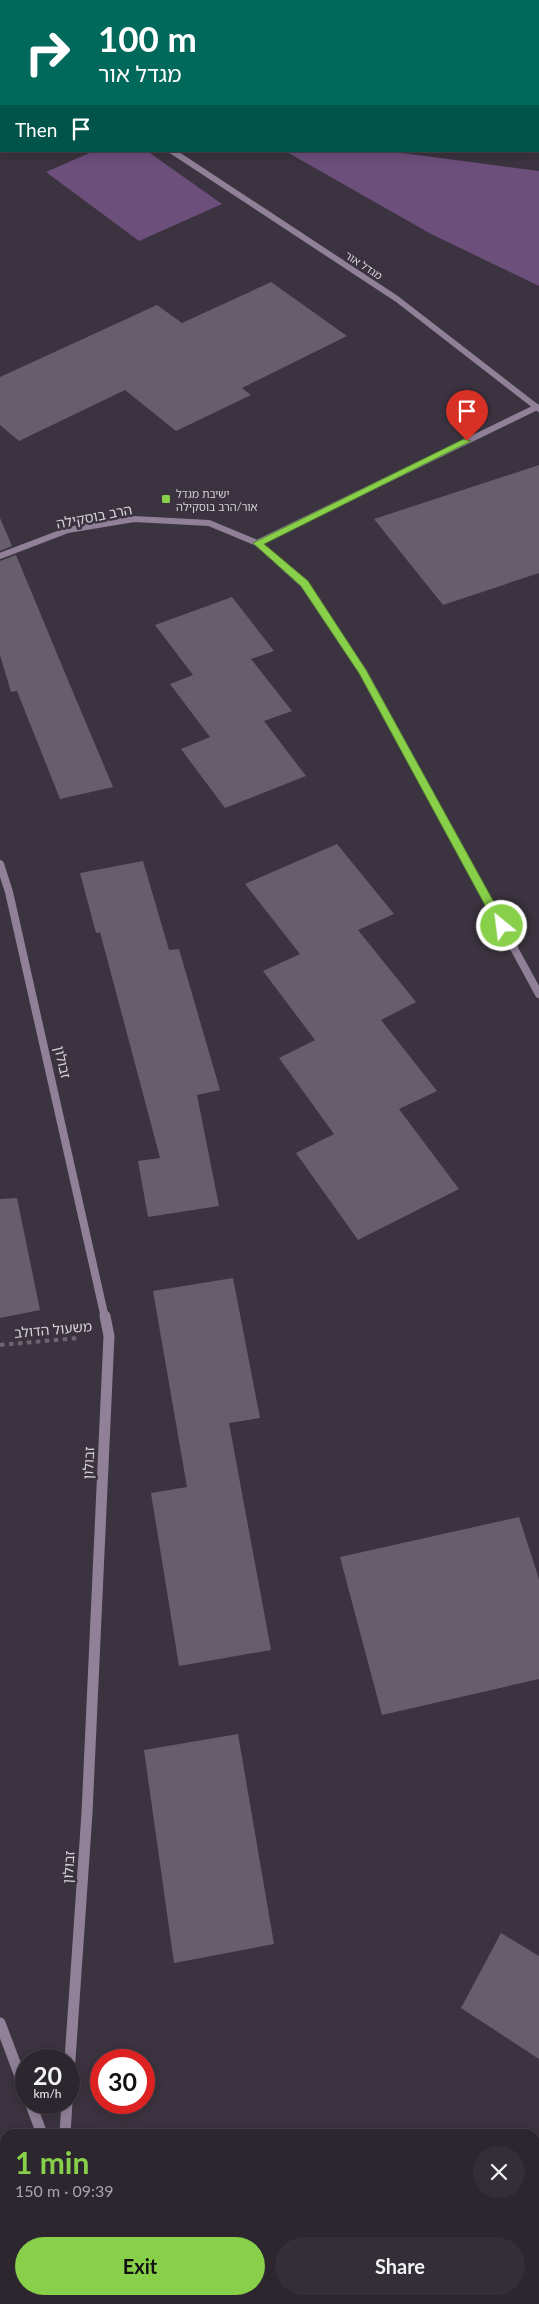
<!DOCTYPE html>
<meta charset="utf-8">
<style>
body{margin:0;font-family:Lato,"Noto Sans Hebrew",sans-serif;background:#342e37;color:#f1f3f6;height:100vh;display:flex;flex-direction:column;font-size:19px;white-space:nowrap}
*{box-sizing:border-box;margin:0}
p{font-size:16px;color:#a6a5aa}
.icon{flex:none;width:28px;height:28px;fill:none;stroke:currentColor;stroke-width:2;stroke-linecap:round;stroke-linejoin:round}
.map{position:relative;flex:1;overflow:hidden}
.sheet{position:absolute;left:0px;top:2129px;width:540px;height:176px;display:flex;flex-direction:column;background:#2c262f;border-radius:15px 15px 0 0;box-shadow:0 2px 12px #0003,0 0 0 1px #48434b}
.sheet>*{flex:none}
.top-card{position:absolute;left:0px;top:0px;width:540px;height:152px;box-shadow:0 2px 12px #0003,0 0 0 1px #48434b;background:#00695c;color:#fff;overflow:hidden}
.speed{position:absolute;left:15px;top:2049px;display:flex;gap:10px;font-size:25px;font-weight:700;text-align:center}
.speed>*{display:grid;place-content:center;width:65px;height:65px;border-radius:50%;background:#2c262f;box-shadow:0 2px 12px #0003,0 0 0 1px #48434b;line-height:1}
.speed small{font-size:12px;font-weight:400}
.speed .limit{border:8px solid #d22;background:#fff;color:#111}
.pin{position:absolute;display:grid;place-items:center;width:42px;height:42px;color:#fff;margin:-51px -21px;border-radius:50% 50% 50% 0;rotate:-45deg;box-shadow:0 0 5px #0007}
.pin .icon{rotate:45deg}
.me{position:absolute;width:55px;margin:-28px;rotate:331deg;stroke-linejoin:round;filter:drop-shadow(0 0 4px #0008)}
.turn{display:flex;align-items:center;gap:18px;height:105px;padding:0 15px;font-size:22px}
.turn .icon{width:65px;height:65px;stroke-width:2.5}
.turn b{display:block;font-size:35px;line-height:42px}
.then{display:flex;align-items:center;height:48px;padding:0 15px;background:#0003;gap:10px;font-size:19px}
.round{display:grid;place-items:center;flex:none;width:52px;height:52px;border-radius:26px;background:#342e37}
.summary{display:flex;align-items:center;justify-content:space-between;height:85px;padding:0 15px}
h1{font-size:30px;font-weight:700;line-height:38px;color:#88cf4a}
.button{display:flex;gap:10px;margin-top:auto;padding:10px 15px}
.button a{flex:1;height:58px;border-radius:30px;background:#88cf4a;color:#111;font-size:20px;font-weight:700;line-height:58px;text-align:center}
.button a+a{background:#342e37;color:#f1f3f6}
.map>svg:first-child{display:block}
.green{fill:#6c4f7b}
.building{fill:#675e6c}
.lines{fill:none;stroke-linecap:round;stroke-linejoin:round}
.path{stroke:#6d6671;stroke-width:4;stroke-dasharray:4.5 4.5;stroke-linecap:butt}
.minor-far2{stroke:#908199;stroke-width:6}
.minor-far1{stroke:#908199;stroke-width:8}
.minor{stroke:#908199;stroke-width:11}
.route{fill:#88cf4a;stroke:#588730}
.poi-dot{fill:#88cf4a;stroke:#3b333f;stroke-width:2}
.labels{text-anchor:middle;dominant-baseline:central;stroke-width:5;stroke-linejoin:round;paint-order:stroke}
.far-street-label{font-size:11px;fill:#d7d2da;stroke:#3b333f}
.far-poi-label{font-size:11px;fill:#d7d2da;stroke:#3b333f;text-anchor:start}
.street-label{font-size:14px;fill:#d7d2da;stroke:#3b333f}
</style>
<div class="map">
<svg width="539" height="2304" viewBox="0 0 539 2304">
<rect width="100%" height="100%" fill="#3b333f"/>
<path class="green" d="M94,151H147L222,204L139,241L46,172Z
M285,151H387L539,171V286L431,234Z"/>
<path class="building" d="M271,282L347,336L242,388L251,395L176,431L125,390L19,441L0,425V377L157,305L182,323Z
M539,465V573L443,605L374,519Z
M0,518L12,546L0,551Z
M16,555L70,685L113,787L60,799L17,691L11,692L0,655V561Z
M232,597L274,651L251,659L292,711L264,721L306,776L225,808L181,749L210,737L170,684L193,675L155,625Z
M337,844L394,914L358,930L416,1002L381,1020L437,1091L399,1109L459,1189L358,1240L296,1153L334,1134L279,1058L315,1040L263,971L300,954L245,884Z
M143,861L169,950L179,949L220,1090L197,1095L219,1206L148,1217L138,1161L160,1158L100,932L96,933L80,873Z
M17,1198L40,1310L0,1318V1199Z
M233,1278L260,1418L229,1423L271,1650L179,1666L151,1493L187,1487L153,1291Z
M519,1517L539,1579V1679L382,1715L340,1557Z
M238,1734L274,1944L174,1963L144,1750Z
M501,1933L539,1956V2059L461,2008Z"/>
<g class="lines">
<path class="path" d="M0,1345L78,1338"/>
<path class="minor-far2" d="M172,151L397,299L539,409
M257,543L537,407
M0,556L68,530L134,519L209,523L257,543L286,569"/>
<path class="minor-far1" d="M285,567L304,584L363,672L539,994
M0,864L9,892L105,1318"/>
<path class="minor" d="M0,2023L26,2092
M69,2074L87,1813L109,1336L105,1316
M30,2102L42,2134
M65,2134L67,2102
M535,2298L539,2299
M20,2304L22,2300"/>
</g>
<path class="route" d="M464,439L471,441L264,544L308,581L366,670L507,926L502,931L498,929L359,673L301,586L253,543Z"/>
<rect class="poi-dot" x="161" y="494" width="10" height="10" rx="2.5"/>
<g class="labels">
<g class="far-street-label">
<text transform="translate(364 265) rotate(33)">מגדל אור</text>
</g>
<g class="far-poi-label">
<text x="176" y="493">ישיבת מגדל<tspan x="176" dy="13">אור/הרב בוסקילה</tspan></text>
</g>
<g class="street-label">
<text transform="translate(94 516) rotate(-11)">הרב בוסקילה</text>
<text transform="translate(63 1062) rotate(77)">זבולון</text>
<text transform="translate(53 1329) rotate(-5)">משעול הדולב</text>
<text transform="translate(88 1463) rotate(-87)">זבולון</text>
<text transform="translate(68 1867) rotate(-86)">זבולון</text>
</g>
</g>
</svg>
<div class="speed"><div>20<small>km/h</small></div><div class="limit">30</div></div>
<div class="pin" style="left:467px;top:441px;background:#d93025"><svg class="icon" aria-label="arrive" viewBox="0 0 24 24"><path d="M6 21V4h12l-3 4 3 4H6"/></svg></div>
<svg class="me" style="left:502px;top:926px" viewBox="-20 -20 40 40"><circle r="17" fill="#88cf4a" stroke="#fff" stroke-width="3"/><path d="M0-11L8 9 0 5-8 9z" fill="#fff"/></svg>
<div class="top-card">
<div class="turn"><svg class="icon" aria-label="right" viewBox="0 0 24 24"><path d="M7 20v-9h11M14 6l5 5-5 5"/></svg><div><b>100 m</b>מגדל אור</div></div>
<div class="then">Then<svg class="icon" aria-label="arrive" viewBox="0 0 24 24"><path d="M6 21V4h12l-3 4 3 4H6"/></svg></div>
</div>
<section class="sheet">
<div class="summary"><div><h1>1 min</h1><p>150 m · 09:39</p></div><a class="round"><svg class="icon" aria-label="close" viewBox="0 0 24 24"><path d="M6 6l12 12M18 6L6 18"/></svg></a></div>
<div class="button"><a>Exit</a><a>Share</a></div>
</section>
</div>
